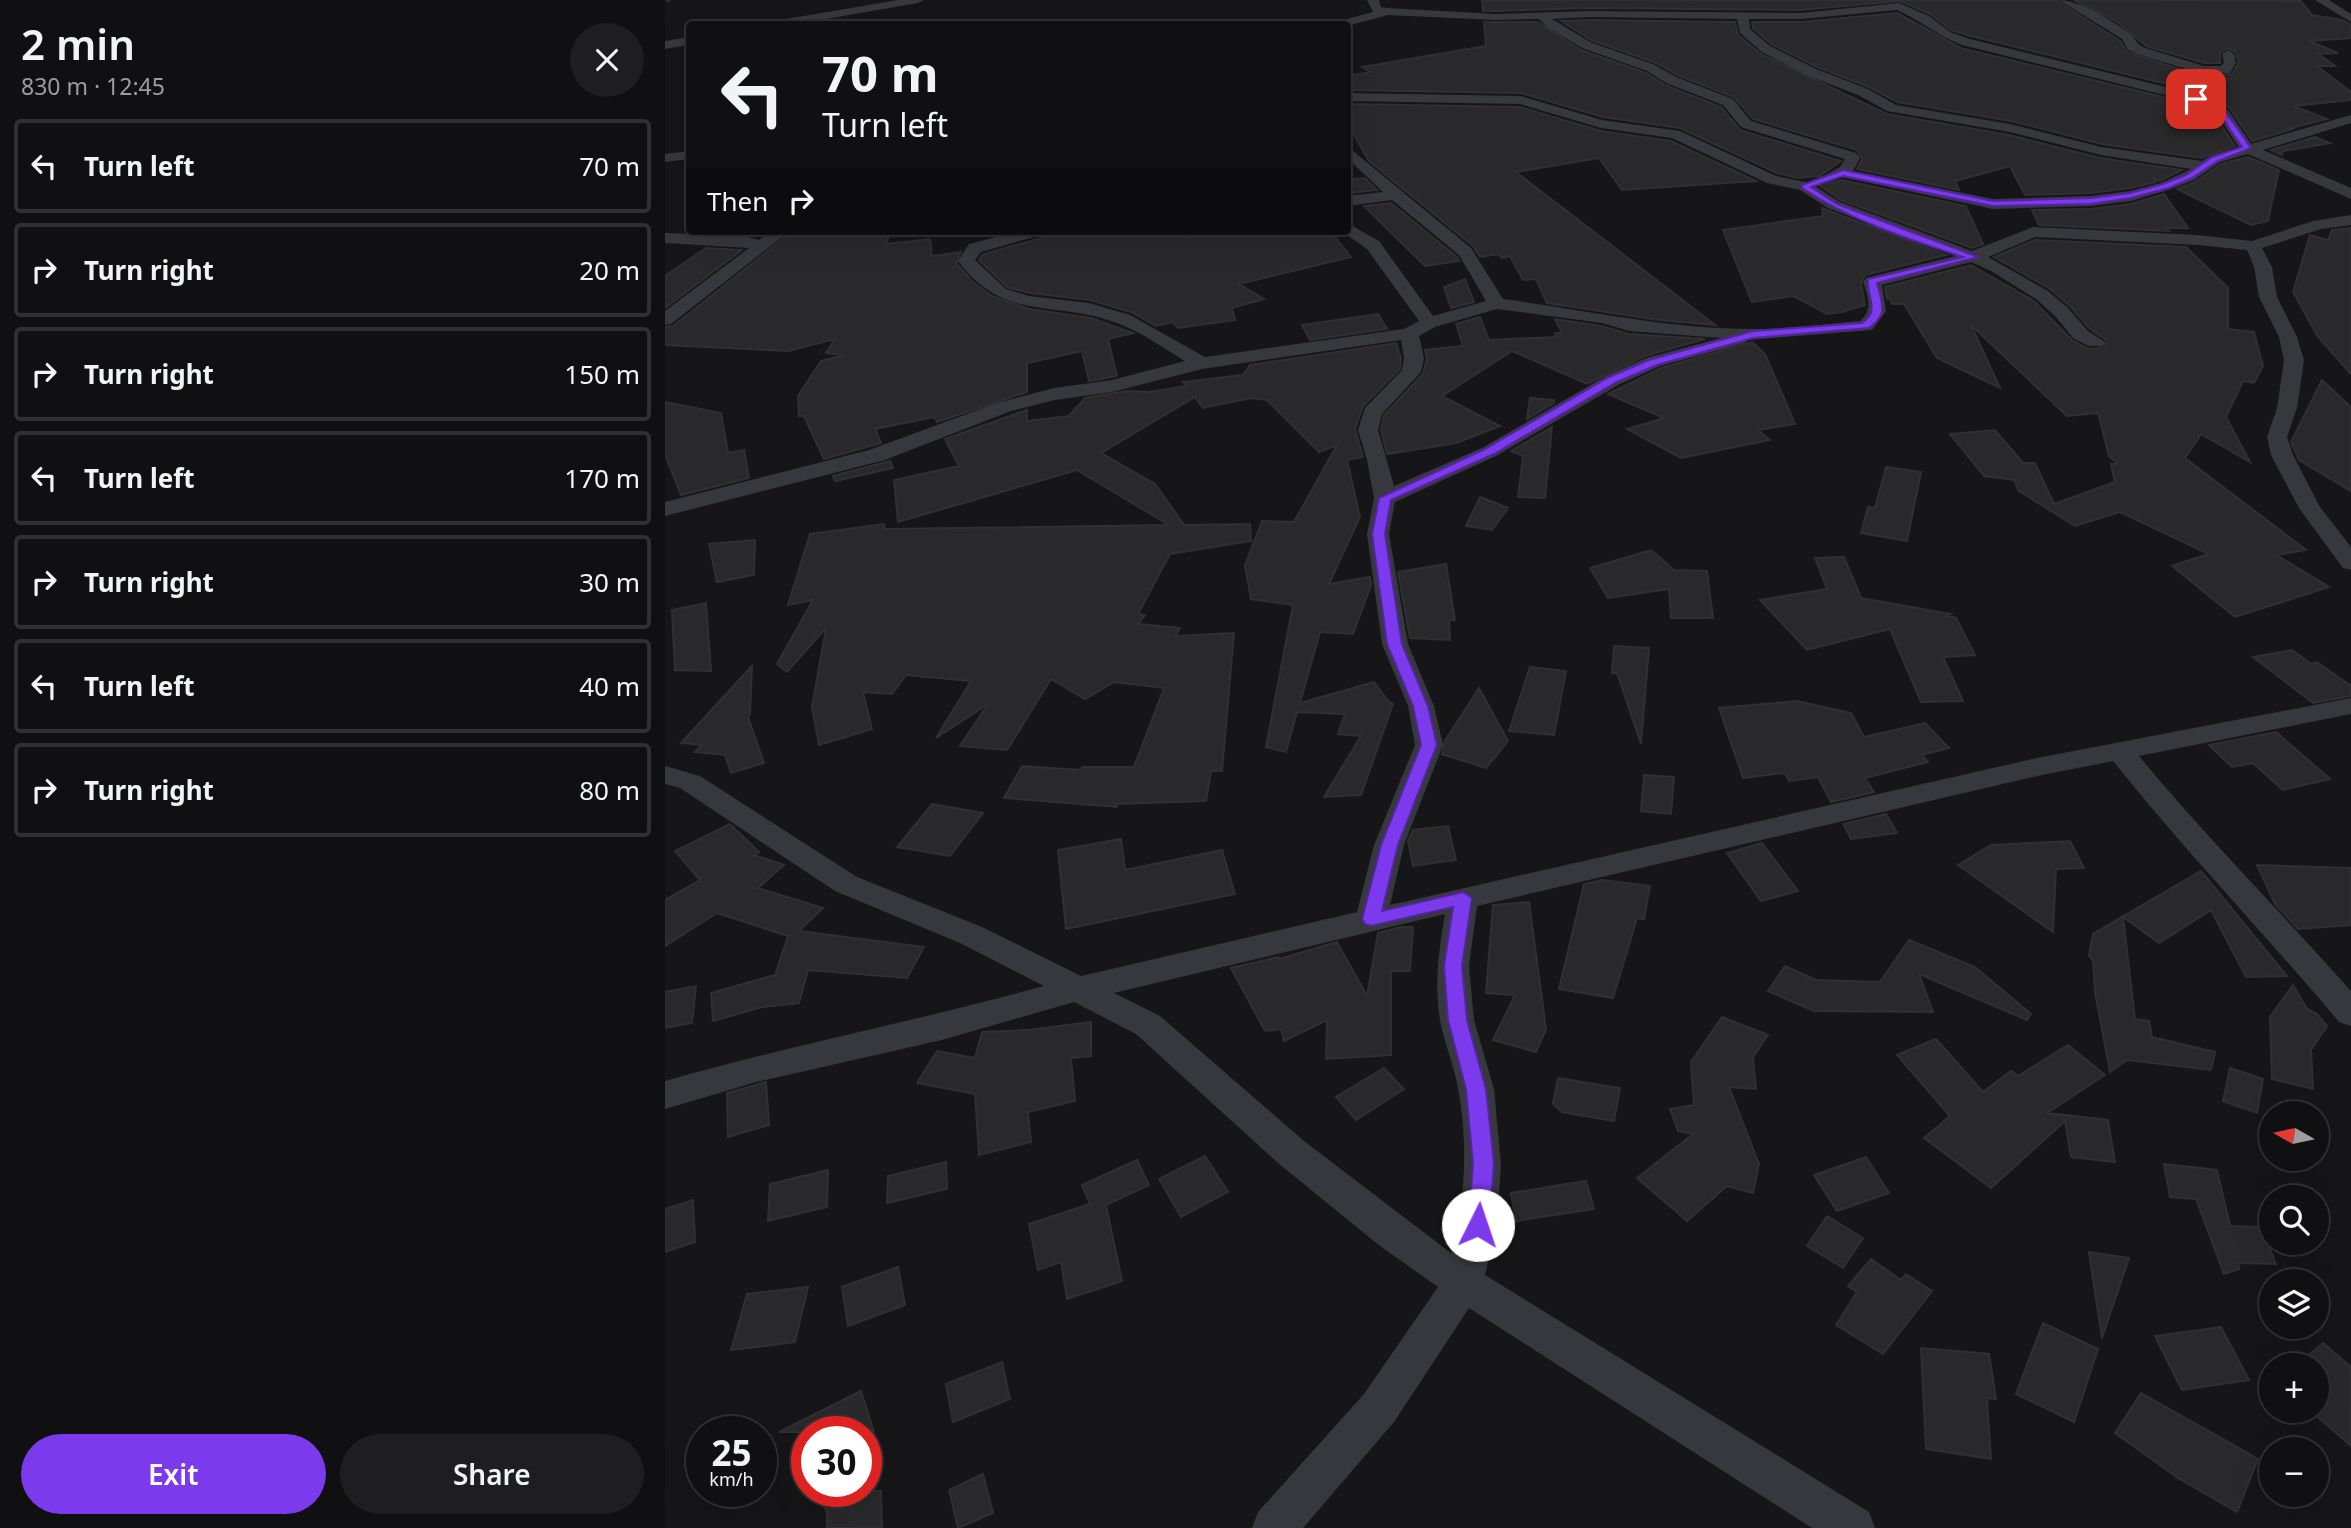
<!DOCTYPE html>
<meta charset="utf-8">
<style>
body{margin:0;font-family:"Noto Sans",sans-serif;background:#1e1e20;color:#f1f3f6;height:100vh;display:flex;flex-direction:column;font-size:26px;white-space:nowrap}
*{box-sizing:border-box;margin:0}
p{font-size:23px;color:#9c9d9f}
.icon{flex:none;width:38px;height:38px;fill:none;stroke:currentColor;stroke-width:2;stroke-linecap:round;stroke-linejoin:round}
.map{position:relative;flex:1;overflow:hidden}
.drawer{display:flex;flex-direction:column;background:#101012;width:665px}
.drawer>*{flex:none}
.hud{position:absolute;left:21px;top:21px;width:665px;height:214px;border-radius:7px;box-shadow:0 7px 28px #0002,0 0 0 2px #303032;background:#101012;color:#f1f3f6;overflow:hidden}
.needle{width:46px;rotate:279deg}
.tools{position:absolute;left:1594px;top:1101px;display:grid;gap:14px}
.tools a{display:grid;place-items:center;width:70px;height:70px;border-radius:50%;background:#101012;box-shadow:0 7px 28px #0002,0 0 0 2px #303032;font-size:35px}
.speed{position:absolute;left:21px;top:1416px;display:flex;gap:14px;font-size:35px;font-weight:700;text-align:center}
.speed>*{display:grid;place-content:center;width:91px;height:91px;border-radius:50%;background:#101012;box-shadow:0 7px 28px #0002,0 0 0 2px #303032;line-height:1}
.speed small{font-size:18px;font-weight:400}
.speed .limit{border:10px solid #d22;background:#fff;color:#111}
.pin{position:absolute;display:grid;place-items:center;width:60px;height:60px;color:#fff;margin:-30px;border-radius:14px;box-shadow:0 4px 10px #0006}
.me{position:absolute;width:77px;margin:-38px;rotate:4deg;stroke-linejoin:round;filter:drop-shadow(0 0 5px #0008)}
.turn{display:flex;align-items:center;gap:24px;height:147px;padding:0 21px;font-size:32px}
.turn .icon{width:91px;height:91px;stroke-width:2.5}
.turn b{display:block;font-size:49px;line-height:60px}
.then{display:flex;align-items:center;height:66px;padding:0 21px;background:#0003;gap:14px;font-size:26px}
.round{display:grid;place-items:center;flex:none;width:74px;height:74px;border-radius:37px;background:#1e1e20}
.overview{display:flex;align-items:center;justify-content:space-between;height:119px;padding:0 21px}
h1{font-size:42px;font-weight:600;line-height:52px}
.button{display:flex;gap:14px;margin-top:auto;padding:14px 21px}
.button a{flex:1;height:80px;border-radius:42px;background:#7c3aed;color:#fff;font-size:28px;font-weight:600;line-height:80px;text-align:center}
.button a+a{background:#1e1e20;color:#f1f3f6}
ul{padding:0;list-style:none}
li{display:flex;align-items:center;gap:21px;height:94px;margin:0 14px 10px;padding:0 7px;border:4px solid #303032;border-radius:7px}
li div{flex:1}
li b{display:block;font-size:26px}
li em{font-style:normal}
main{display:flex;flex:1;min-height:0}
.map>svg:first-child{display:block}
.building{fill:#29292c;stroke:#303034;stroke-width:2}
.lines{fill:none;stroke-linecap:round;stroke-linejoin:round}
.minor{fill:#37383d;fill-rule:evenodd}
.rail-casing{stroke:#4a4c52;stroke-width:3.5}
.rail{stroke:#111113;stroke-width:2.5;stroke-dasharray:7;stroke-linecap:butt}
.route{fill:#7c3aed;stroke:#51269a;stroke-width:2}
</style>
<main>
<section class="drawer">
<div class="overview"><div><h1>2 min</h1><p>830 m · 12:45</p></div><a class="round"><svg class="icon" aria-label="close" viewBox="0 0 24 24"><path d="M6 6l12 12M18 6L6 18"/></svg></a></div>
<ul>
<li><svg class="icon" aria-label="left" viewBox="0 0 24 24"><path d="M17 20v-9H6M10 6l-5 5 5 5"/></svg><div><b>Turn left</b></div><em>70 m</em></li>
<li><svg class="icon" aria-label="right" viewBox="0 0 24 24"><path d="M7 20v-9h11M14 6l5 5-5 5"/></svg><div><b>Turn right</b></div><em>20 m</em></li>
<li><svg class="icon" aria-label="right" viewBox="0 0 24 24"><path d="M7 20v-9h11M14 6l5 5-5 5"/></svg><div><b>Turn right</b></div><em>150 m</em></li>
<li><svg class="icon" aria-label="left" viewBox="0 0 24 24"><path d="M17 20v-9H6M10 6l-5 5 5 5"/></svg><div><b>Turn left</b></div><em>170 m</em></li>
<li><svg class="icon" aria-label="right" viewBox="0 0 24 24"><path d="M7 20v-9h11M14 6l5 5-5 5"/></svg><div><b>Turn right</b></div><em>30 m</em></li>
<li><svg class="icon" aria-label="left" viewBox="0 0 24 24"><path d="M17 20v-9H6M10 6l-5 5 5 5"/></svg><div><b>Turn left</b></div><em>40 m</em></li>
<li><svg class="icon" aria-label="right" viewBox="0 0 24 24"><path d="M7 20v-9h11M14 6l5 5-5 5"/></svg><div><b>Turn right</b></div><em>80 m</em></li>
</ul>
<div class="button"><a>Exit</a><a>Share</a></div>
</section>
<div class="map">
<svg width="1686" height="1528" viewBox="0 0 1686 1528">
<rect width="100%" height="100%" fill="#161618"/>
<path class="building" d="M817,0H1391L1455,41L1462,52L1538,77L1567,74L1574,62L1570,52L1562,48L1555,53V63H1539L1481,46L1451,21L1409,0L1636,1L1647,15L1677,20L1686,25V38L1644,41L1673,53L1653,54L1670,66H1652L1686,92V100L1628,106L1662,119L1625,128L1628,129L1587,141L1566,110L1551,96L1306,36L1286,30L1265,14L1235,1L1136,10L923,8L831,11H818Z
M1232,13L1296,48L1539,107L1551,118L1570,146L1536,158L1437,144L1346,121L1232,102L1204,87L1152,67L1106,44L1088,28L1087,22H1136Z
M923,20L1070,22L1073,35L1096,54L1222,114L1344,135L1435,158L1517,170L1495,181L1488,178L1491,182L1465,188L1426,193L1360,195L1345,166L1290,181L1294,190L1192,169L1197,159L1192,150L1088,119L1069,97L1012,75L991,63L926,40L896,21Z
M819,22H873L916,50L981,73L1000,85L1056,107L1075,130L1176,161L1155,176L1164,184L1177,180L1301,206L1318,244L1307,248L1176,200L1155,186L1154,176L1132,178L1112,173L1015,128L938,117L856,93L682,90V76L706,72L697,67L821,46Z
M682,104L855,107L936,131L1006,141L1091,181L957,190L934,158L851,172L1050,325L994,320L882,303L871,279L858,280L845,256L837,258L834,254L815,257L808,246L704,161L682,123Z
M1650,137L1665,143L1618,151L1617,155L1606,150Z
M1583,157L1614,170L1603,221L1586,225L1512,189L1530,182L1556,164Z
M700,178L712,190L685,193L682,190V180Z
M1499,194L1523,228H1501L1504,231L1374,225L1367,210L1426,209L1466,204Z
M726,203L792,257L794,261L760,266L699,206Z
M1157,208L1162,210L1281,255L1200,275L1196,283L1200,305L1177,312L1162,314L1129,296L1087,302L1058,230L1158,216Z
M1686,228V374L1653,337L1628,292L1645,235L1663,240L1667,230Z
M128,231H226L221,244L265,239L267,256L296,252L291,263L308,282L327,296L364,309L426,318L468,333L443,339L452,376L424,381L417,351L362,363V392L272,422L269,417L210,429L216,443L159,459L139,416H134L133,396L156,361L179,355L161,353L170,339L123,351L0,345V327L8,326Z
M384,231H519L520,237L611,231H665L686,257L574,284L599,299L567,308L570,320L513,328L507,322L491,326L466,312L425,300L365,293L342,287L314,260L318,254L380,237Z
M1370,240L1521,247L1563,288V329L1589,332L1598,366L1589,383L1578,381L1561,417L1585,462L1536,434L1520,458L1641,550L1611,555L1664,587L1570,617L1507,566L1544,554L1455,512L1410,526L1354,491L1349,480L1319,476L1285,434L1330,430L1358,463H1370L1389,504L1450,482L1446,464H1453L1444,456L1433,413L1402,416L1306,325L1335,388L1272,358L1239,304H1227L1225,299H1222L1220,287L1306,265L1369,301L1408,341L1424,349L1440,347L1441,340L1425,329L1405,306L1385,289L1329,257Z
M41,248L77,250L0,308V276Z
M800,279L809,302L786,308L779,287Z
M713,314L722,329L645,340L637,325Z
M815,317L824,340L891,337L890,333H897L890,319L936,326L964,334L1040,339L980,356L922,384L847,351L777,396L835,426L791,443L722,454L716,430L719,415L758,374L762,359L760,350L798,346L791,324Z
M1087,342L1100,354L1130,424L1093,430L1105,440L1016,458L962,429L999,418L943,394L996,368Z
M731,343L736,358L735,369L698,406L690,429L698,457L682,460L695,517L664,584L705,577L706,585L688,634L655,632L635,703L709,682L723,701L728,704L696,795L659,797L696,736L673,734L680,714L632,712L621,752L601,747L628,605L586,599L580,565L597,521L629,522L672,445L654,452L602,400L586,398L538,408L530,397L436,453L490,484L519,525L585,524L586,541L505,554L473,614L480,615L473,624L515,628L510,636L569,633L557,771H546L541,801L451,804L452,807L339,798L357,766L416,770L417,767H469L499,688L449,682L420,699L386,679L342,750L295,746L323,704L271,738L306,681L241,675L227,694L198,692L207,729L154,745L147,707L161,628L122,672L112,664L148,600L123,605L145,534L219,524L220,529L504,525L412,470L233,522L229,480L294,466L280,439L362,410V421L404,416L420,398L462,391L484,392L522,386L518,382L578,375L585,365Z
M1657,380L1686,407V491L1634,460L1626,442Z
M865,398L889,400V403L862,419Z
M0,402L56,413L63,453L79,450L84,478L16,495L0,454Z
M887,427L880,498L853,497L858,456L846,451Z
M225,461L228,468L170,481L168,476Z
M1221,467L1256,472L1242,541L1196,533L1203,507L1210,508Z
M815,497L843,508L827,530L801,526Z
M90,540L89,575L52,582L44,544Z
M986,550L1009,570L1042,571L1048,618H1006L1004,589L943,598L925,568Z
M1179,557L1196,598L1286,614L1281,616L1291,618L1310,655L1278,657L1298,701L1256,702L1225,629L1142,650L1095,600L1162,589L1150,558Z
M781,564L790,620L784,621L785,640L745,638L733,572Z
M41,603L46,671L10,670L7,610Z
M949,646L984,648L976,744L952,673H947Z
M1627,650L1646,664L1652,662L1686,686V696L1648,703L1588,657Z
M87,666L85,714L83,717L99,763L66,773L60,755L30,752L37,745L16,743Z
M865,667L901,671L889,735L844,731Z
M814,688L843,741L821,768L777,754L780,741Z
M1131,701L1186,713L1199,737L1260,723L1284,748L1257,755L1263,762L1200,778L1209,792L1166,802L1153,777L1124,781L1120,773L1078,778L1054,708Z
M1611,732L1665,779L1618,790L1588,763L1567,767L1544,745Z
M979,775L1009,777L1006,814L976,811Z
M267,804L318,813L285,856L232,847Z
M1221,814L1232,833L1186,839L1178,824Z
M65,824L94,852L89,855L119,865L93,888L158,908L134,931L259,947L242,978L143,970L134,1003L97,1007L48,1021L46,993L110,975L123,936L52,913L0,946V900L35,880L10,851Z
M783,826L791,860L748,866L743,841L748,830Z
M456,839L460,870L557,850L570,894L401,929L393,850Z
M1405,841L1419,868L1391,869L1388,932L1293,865L1326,845Z
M1097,843L1133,891L1096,901L1062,853Z
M1592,865L1686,868V925L1633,929L1610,904Z
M1536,871L1622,976L1581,977L1546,910L1494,943L1458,917L1470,1019L1484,1021L1487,1037L1550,1052L1546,1070L1462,1060L1445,1072L1430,992L1428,960L1424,956L1428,934Z
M937,880L985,886L979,919L972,918L948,998L894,989L919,884Z
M864,902L881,1029L871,1052L828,1040L850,995L821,993L828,905Z
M736,927H748L745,971H726V1055L661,1059L662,1020L619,1041L616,1029L600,1031L566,968L613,957L614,959L672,942L702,996L713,933Z
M1244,940L1310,967L1366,1014L1362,1020L1254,974L1268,1012L1149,1011L1103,991L1120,966L1151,980L1215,982Z
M1628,985L1642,1009L1652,1014L1662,1026L1646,1050L1648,1089L1607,1079L1605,1017Z
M31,986L27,1023L0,1028V992Z
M1057,1017L1103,1035L1088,1057L1091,1089L1064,1087L1094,1164L1088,1193L1062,1186L1022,1221L972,1178L1028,1134L1013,1131L1005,1109L1029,1105L1026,1062Z
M426,1022V1056L406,1058L410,1101L363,1112L366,1142L314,1155L310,1094L252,1083L272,1051L310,1058L317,1032L364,1030Z
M1271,1039L1318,1092L1346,1071L1353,1076L1403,1045L1440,1075L1382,1113L1443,1120L1450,1162L1406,1157L1400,1121L1326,1188L1259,1138L1285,1116L1232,1055Z
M719,1068L739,1089L691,1120L671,1097Z
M1565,1068L1598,1079L1592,1113L1558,1101Z
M893,1078L955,1088L949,1121L897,1112L888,1104Z
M101,1082L104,1125L63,1137L62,1093Z
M540,1156L563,1192L516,1217L494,1179Z
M1201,1157L1224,1193L1172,1211L1149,1175Z
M472,1160L484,1185L441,1205L457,1281L402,1299L396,1262L373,1270L364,1224L425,1204L417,1185Z
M281,1162L282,1189L222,1203L223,1176Z
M1499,1164L1552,1170L1565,1226L1596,1227L1611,1264L1573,1263L1574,1269L1559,1274L1531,1199L1505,1197Z
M163,1170L162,1207L103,1221L105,1184Z
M921,1181L929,1209L851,1221L846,1193Z
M28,1200L30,1242L0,1252V1209Z
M1162,1216L1198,1238L1178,1268L1142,1246Z
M1424,1252L1464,1258L1437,1338Z
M1206,1259L1236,1280L1241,1274L1267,1291L1218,1354L1171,1325L1192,1292L1183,1286Z
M233,1267L240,1305L183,1326L177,1287Z
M143,1287L130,1342L66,1350L82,1294Z
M1378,1323L1433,1349L1409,1422L1351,1394Z
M1556,1327L1584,1380L1517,1390L1490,1336Z
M1658,1343L1686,1367V1446L1645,1410H1652V1365H1632Z
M1256,1348L1324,1354L1331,1399L1322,1398L1326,1459L1261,1449Z
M337,1362L345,1399L288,1422L281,1384Z
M196,1391L209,1432H114Z
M1476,1393L1593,1459L1572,1512L1513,1478L1450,1433Z
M318,1474L328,1513L293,1528L284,1490Z
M155,1491H216L217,1528H162V1514Z"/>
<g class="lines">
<path class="minor" d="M233,0H259L253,3L132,24H109L115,20Z
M702,0H714L716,7L722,8L831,14L923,11L1136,13L1234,3L1264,16L1285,32L1305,39L1550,99L1564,111L1586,144L1686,115V123L1598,150L1686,188V199L1583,154L1555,162L1529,180L1506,189L1466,201L1426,206L1328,209L1177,177L1165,182L1157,177L1175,167L1180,159L1076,127L1058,105L1001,83L982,71L917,48L882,27L874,19L831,20L723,15L682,26L669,24L671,22L708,12ZM1232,10C1255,20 1273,36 1297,45L1540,105L1553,116L1574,147L1545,156L1537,161L1436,147L1345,124L1231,105L1203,89L1151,69L1105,46L1085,29L1084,19H1136ZM923,17L1072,19L1075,33L1097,52L1141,75L1193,95L1222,111L1345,132L1436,155L1526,169L1496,183L1465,191L1426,196L1328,199L1188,171L1195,158L1191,153L1086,121L1068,99L1011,77L990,65L925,42L887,19Z
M1394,0C1414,0 1449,21 1465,34C1471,39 1472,45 1480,48L1539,66H1556L1559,63L1557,54L1563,50L1569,54L1571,63L1565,73L1538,74L1472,54L1463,50L1457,39Z
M1650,0H1664L1686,14V22Z
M24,37V45L0,49V41Z
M682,93L856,96L937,120L1015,131L1111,176L1145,183L1175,202L1307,251L1368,227L1532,235L1587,241L1648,221L1686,215V225L1656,229L1597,248L1607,267L1612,297L1632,337L1639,360L1632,408L1622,437L1628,455L1655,507L1686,547V570L1678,568L1634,508L1606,455L1602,437L1612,408L1619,360L1614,337L1594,297L1589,267L1582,250L1532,245L1370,237L1323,257L1383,291L1403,308L1423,331L1440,342L1438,346H1424L1409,339L1390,316L1371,299L1326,271L1306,262L1217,285L1221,311L1207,330L1082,340L1080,343L995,366L955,384L831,456L730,502L724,534L743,644L769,706L778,745L739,845L725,905L1372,758L1686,698V714L1474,756C1541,837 1616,912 1686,991V1026L1674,1022C1600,934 1520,851 1448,761L1372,776L812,906L804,966L809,1020L829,1089L836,1164L832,1225L820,1275L1204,1512L1210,1528H1147L804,1308L729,1422L638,1528H587L593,1512L699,1394L773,1287L715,1246L613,1163L471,1034L409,1002L277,1040L91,1082L0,1109V1081C125,1045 253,1021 379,986L295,943L170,891L15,788L0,784V766L35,776L192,877L317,927L416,976L692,912L709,845L750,745L743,706L717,644L702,534L709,498L702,460L693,430L700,408L737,370L739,358L736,340L537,369L447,392L390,400L346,411L220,460L0,516V502L204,450L332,403L389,388L447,380L520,361C498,348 474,330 449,322C387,300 339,322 293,261L304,244L354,231H381L379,234L316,252L310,260L341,289L364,296L424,303L465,315L540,357L739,329L754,321L702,249L676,231H682V223L714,241L768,316L821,301L794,255L727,200L682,206V196L718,192L682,158V146L806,248L838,299C920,310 1005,329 1088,329C1123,329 1160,324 1195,321C1208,310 1203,296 1198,282L1201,278L1290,256L1163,208L1135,190L1102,183L1007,138L936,128L855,104L682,101ZM832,309L937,323L964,331L1056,338L981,358L941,376L817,448L729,486L713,430L717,414L756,372L759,358L754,336L770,327ZM780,914C774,949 769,984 775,1020C779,1043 789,1065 793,1088C803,1142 801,1200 786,1253L639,1141L495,1016L449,993Z
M24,151V159L0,162V154Z
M107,231H125L6,324L0,325V311L84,248L0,243V233L79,236L94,240Z"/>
<defs>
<path id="rail" d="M0,0H3"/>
</defs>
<use href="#rail" class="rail-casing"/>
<use href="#rail" class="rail"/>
</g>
<path class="route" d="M1528,97L1556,105L1586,148L1553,161L1527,178L1504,188L1466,198L1426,204L1328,206L1178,176L1146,187L1172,204L1313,257L1212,283C1217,305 1224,313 1204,328L1088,338L992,365L952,382L829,454L726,500L720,534L737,644L763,706L772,745L733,845L717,911L798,892L807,898L797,966L802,1020L821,1089L829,1164L824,1225L821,1232L813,1234L806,1232L803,1225L808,1164L801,1089L783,1020L779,966L788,907L706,926L700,924L697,919L716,845L756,745L748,706L722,644L707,534L714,498L820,449L944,377L984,360L1088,331L1197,323C1216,310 1201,297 1203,279L1298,257C1242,239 1185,220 1137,188V185L1178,170L1328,201L1426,198L1465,193L1498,184L1521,175L1547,157L1577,147L1550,108L1528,100Z"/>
</svg>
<div class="tools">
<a><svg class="needle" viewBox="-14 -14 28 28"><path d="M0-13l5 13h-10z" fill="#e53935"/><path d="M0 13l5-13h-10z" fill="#9c9d9f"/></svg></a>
<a><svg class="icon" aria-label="search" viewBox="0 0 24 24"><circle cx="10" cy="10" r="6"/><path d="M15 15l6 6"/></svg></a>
<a><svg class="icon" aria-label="layers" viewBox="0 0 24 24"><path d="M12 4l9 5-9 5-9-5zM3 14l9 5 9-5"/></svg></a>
<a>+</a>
<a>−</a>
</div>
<div class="speed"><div>25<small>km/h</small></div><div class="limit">30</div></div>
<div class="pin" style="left:1531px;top:99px;background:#d93025"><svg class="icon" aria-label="arrive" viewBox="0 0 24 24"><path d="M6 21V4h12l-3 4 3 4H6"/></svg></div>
<svg class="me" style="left:813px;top:1225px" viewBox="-20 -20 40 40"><circle r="19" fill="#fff"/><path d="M0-13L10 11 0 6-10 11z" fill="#7c3aed"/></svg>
<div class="hud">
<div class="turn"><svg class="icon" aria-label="left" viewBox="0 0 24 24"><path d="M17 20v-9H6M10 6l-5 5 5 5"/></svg><div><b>70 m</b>Turn left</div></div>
<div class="then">Then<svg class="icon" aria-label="right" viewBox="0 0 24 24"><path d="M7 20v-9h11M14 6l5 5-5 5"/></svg></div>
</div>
</div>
</main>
